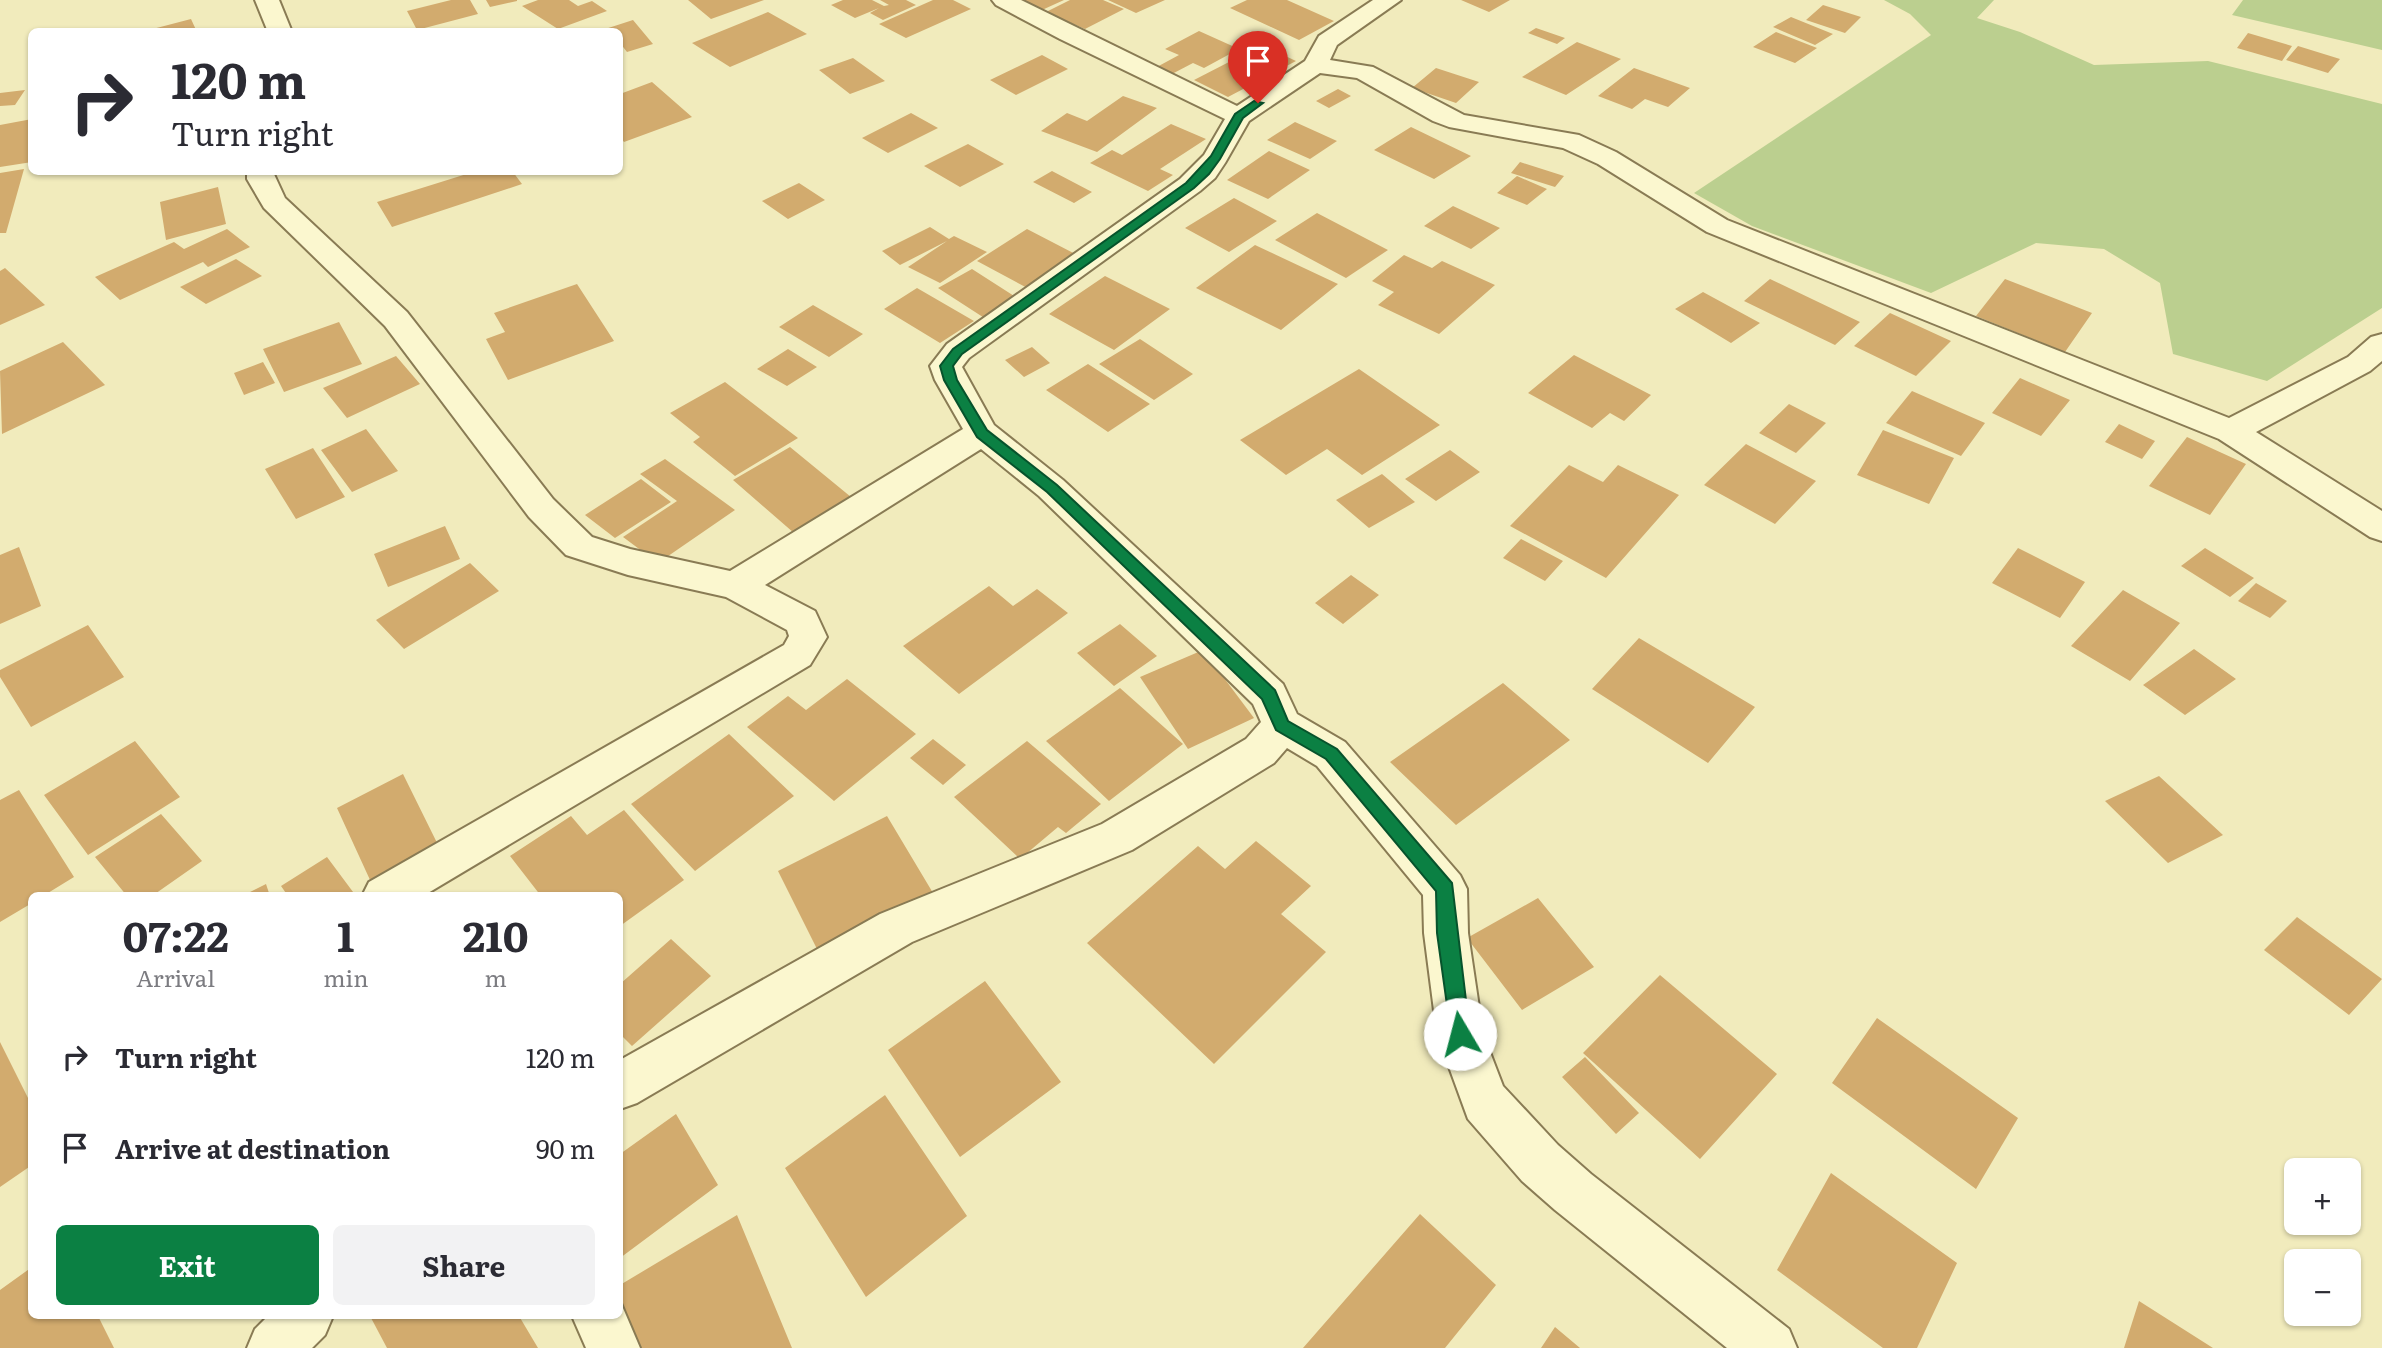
<!DOCTYPE html>
<meta charset="utf-8">
<style>
body{margin:0;font-family:Literata,serif;background:#f2f2f3;color:#2b2b33;height:100vh;display:flex;flex-direction:column;font-size:26px;white-space:nowrap}
*{box-sizing:border-box;margin:0}
p{font-size:23px;color:#7c7c81}
.icon{flex:none;width:38px;height:38px;fill:none;stroke:currentColor;stroke-width:2;stroke-linecap:round;stroke-linejoin:round}
.map{position:relative;flex:1;overflow:hidden}
.details{position:absolute;left:28px;top:892px;width:595px;height:427px;display:flex;flex-direction:column;background:#fff;border-radius:10px;box-shadow:0 2px 5px #0004}
.details>*{flex:none}
.hud{position:absolute;left:28px;top:28px;width:595px;height:147px;border-radius:10px;box-shadow:0 2px 5px #0004;background:#fff;color:#2b2b33;overflow:hidden}
.controls{position:absolute;left:2284px;top:1158px;display:grid;gap:14px}
.controls a{display:grid;place-items:center;width:77px;height:77px;border-radius:10px;background:#fff;box-shadow:0 2px 5px #0004;font-size:35px}
.pin{position:absolute;display:grid;place-items:center;width:60px;height:60px;color:#fff;margin:-72px -30px;border-radius:50% 50% 50% 0;rotate:-45deg;box-shadow:0 0 7px #0007}
.pin .icon{rotate:45deg}
.me{position:absolute;width:77px;margin:-38px;rotate:352deg;stroke-linejoin:round;filter:drop-shadow(0 0 5px #0008)}
.turn{display:flex;align-items:center;gap:24px;height:147px;padding:0 28px;font-size:32px}
.turn .icon{width:91px;height:91px;stroke-width:2.5}
.turn b{display:block;font-size:49px;line-height:60px}
.eta{display:flex;justify-content:space-evenly;align-items:center;height:119px;text-align:center}
.eta b{font-size:42px;font-weight:700;line-height:49px}
.button{display:flex;gap:14px;margin-top:auto;padding:14px 28px}
.button a{flex:1;height:80px;border-radius:10px;background:#0b8043;color:#fff;font-size:28px;font-weight:700;line-height:80px;text-align:center}
.button a+a{background:#f2f2f3;color:#2b2b33}
ul{padding:0;list-style:none}
li{display:flex;align-items:center;gap:21px;height:91px;padding:0 28px}
li div{flex:1}
li b{display:block;font-size:26px}
li em{font-style:normal}
.map>svg:first-child{display:block}
.green{fill:#bbcf8f}
.building{fill:#d2ab6e}
.lines{fill:none;stroke-linecap:round;stroke-linejoin:round}
.minor-casing{stroke:#897b54;stroke-width:4}
.minor{fill:#fbf7cf;fill-rule:evenodd}
.route{fill:#0b8043;stroke:#07532c;stroke-width:2}
</style>
<div class="map">
<svg width="2382" height="1348" viewBox="0 0 2382 1348">
<rect width="100%" height="100%" fill="#f1ebbc"/>
<path class="green" d="M1884,0H1994L1977,18L2020,32L2094,65L2208,61L2382,104V308L2267,381L2173,354L2160,283L2104,249L2036,243L1931,293L1752,226L1694,193L1931,35L1910,14Z
M2243,0H2382V50L2232,15Z"/>
<path class="building" d="M451,0H470L478,14L417,30L407,11Z
M486,0H517V1L490,7Z
M538,0H569L578,6L592,1L607,11L558,29L522,6Z
M688,0H764L711,19Z
M843,0H872L884,6L889,5L880,0H906L916,5L883,20L870,13L879,8L855,18L831,5Z
M933,0H953L971,9L906,38L879,24Z
M1023,0H1064L1042,10Z
M1070,0H1103L1124,9L1085,29L1046,12Z
M1108,0H1165L1136,13Z
M1247,0H1287L1334,21L1299,40L1230,8Z
M1461,0H1510L1489,12Z
M1823,5L1861,17L1845,33L1806,20Z
M768,12L807,34L730,67L692,43Z
M1791,17L1833,34L1815,45L1773,27Z
M191,19L197,32H145V31Z
M633,20L653,44L627,52L620,43V32H596Z
M1536,28L1565,38L1557,44L1528,33Z
M1199,31L1239,49L1204,68L1193,63L1170,75L1155,68L1179,55L1165,49Z
M1776,32L1817,48L1795,63L1753,47Z
M2248,33L2292,46L2282,61L2237,48Z
M1577,42L1621,59L1566,95L1522,77Z
M1262,45L1296,61L1228,97L1194,80Z
M2298,46L2340,59L2328,73L2286,60Z
M1042,55L1068,69L1016,95L990,80Z
M853,58L885,81L850,94L819,70Z
M1436,68L1479,82L1456,103L1412,88Z
M1634,68L1690,88L1668,107L1645,99L1632,109L1598,96Z
M652,82L692,117L624,142L620,137V94Z
M1338,89L1351,96L1329,108L1316,101Z
M25,90L15,105L0,106V93Z
M1123,96L1157,108L1097,152L1041,131L1067,113L1087,121Z
M911,113L938,128L888,153L862,138Z
M32,119V162L0,167V125Z
M1295,122L1337,141L1310,159L1267,140Z
M1171,124L1206,139L1160,169L1173,175L1148,191L1090,163L1112,150L1122,155Z
M1411,127L1471,156L1434,179L1374,150Z
M968,144L1004,164L960,187L924,166Z
M1269,151L1310,170L1268,199L1227,180Z
M1520,162L1564,176L1555,187L1511,173Z
M24,169L6,233H0V173Z
M1052,171L1092,192L1074,203L1033,182Z
M473,172H513L522,184L392,227L377,202Z
M1517,176L1547,189L1527,205L1497,193Z
M799,183L825,200L788,219L762,201Z
M218,187L226,224L166,240L160,202Z
M1234,198L1277,221L1229,252L1185,228Z
M1453,206L1500,228L1471,249L1424,226Z
M1317,213L1388,250L1346,278L1275,240Z
M930,227L949,239L954,236L987,252L940,283L908,267L947,241L900,265L882,251Z
M227,229L250,247L208,267L203,262L120,300L95,277L174,242L184,249Z
M1027,229L1081,257L1031,290L977,261Z
M1255,245L1338,284L1281,330L1196,288Z
M1404,255L1432,268L1442,261L1495,285L1439,334L1378,305L1394,292L1372,281Z
M236,259L262,276L206,304L180,287Z
M5,268L45,305L0,325V271Z
M972,269L1022,301L989,321L938,288Z
M1105,276L1170,309L1114,350L1049,314Z
M1770,279L1860,322L1835,345L1744,301Z
M2005,279L2092,313L2065,352L1976,316Z
M577,284L614,341L508,380L486,339L505,332L494,313Z
M917,288L974,321L940,343L884,309Z
M1703,292L1760,323L1731,343L1675,309Z
M813,305L863,334L829,357L779,327Z
M1890,313L1951,341L1916,376L1854,346Z
M339,322L362,364L284,392L263,349Z
M1140,339L1193,374L1154,400L1099,364Z
M63,342L105,385L2,434L0,371Z
M1032,347L1050,363L1024,377L1005,360Z
M788,349L817,367L787,386L757,369Z
M1574,355L1651,395L1624,421L1610,413L1592,428L1528,393Z
M396,356L420,384L347,418L323,388Z
M263,362L275,383L244,395L234,373Z
M1088,364L1150,404L1108,432L1046,390Z
M1359,369L1440,425L1362,475L1327,449L1286,475L1240,440Z
M2020,378L2070,400L2041,436L1992,413Z
M725,382L798,438L735,476L693,442L700,437L670,413Z
M1912,391L1985,423L1961,456L1886,423Z
M1789,404L1826,423L1796,453L1759,433Z
M2119,424L2155,441L2142,459L2105,442Z
M366,429L398,471L352,492L321,450Z
M1883,430L1954,458L1929,504L1857,475Z
M2187,437L2246,464L2210,515L2149,486Z
M1746,444L1816,481L1775,524L1704,485Z
M790,447L851,497L794,533L733,480Z
M313,448L345,497L296,519L265,469Z
M1450,450L1480,472L1436,501L1405,479Z
M665,459L735,510L658,563L623,537L677,501L640,474Z
M1569,465L1603,482L1618,465L1679,495L1606,578L1510,526Z
M1382,474L1415,502L1369,528L1336,500Z
M641,479L671,502L615,538L585,515Z
M445,526L460,559L388,587L374,554Z
M1521,539L1563,561L1545,581L1503,558Z
M19,547L41,606L0,624V555Z
M2018,548L2085,582L2060,618L1992,583Z
M2205,548L2254,578L2230,597L2181,566Z
M470,563L499,591L404,649L376,620Z
M1351,575L1379,595L1343,624L1315,603Z
M2256,583L2287,601L2270,618L2238,601Z
M989,586L1013,606L1037,589L1068,613L959,694L903,646Z
M2123,590L2180,623L2130,681L2071,646Z
M1120,624L1157,656L1114,686L1077,653Z
M88,625L124,677L31,727L0,677V670Z
M1639,638L1755,707L1708,763L1592,689Z
M2194,649L2236,679L2185,715L2143,685Z
M1203,650L1254,718L1188,749L1140,677Z
M847,679L916,734L834,801L747,727L788,696L806,710Z
M1503,683L1570,740L1456,825L1390,762Z
M1120,688L1183,744L1109,801L1046,741Z
M729,734L794,796L695,871L631,804Z
M933,739L966,765L943,785L910,758Z
M135,741L180,797L88,855L44,795Z
M1027,741L1101,804L1066,833L1058,827L1020,859L954,797Z
M403,774L444,857L376,893L337,808Z
M2159,776L2223,835L2168,863L2105,801Z
M19,790L74,877L43,896H32V903L0,922V800Z
M624,810L684,880L620,926V896H541L510,856L571,816L587,835Z
M161,814L202,861L152,896H127L95,857Z
M887,816L933,893L819,953L778,871Z
M1256,841L1311,886L1281,914L1326,952L1214,1064L1087,943L1198,846L1225,869Z
M327,857L356,896H288L281,886Z
M266,884L270,896H242Z
M1538,898L1594,967L1522,1010L1467,938Z
M2297,917L2382,979L2349,1015L2264,950Z
M671,939L711,976L632,1046L620,1034V984Z
M1660,975L1777,1074L1700,1159L1583,1053Z
M985,981L1061,1082L960,1157L888,1050Z
M1877,1018L2018,1118L1976,1189L1832,1083Z
M0,1042L32,1106V1165L0,1187Z
M1585,1057L1639,1113L1616,1134L1562,1077Z
M885,1095L967,1216L866,1297L785,1168Z
M676,1114L718,1185L620,1258V1154Z
M1831,1173L1957,1263L1917,1348H1883L1777,1270Z
M1420,1214L1496,1285L1445,1348H1303Z
M737,1215L792,1348H630L619,1316L620,1285Z
M32,1267V1316H98L114,1348H0V1290Z
M2139,1301L2213,1348H2124Z
M370,1316H519L538,1348H387Z
M1555,1327L1580,1348H1541Z"/>
<g class="lines">
<defs>
<path id="minor" d="M255,0H279L292,32H268Z
M992,0H1021L1237,106L1305,61L1319,36L1373,0H1401L1337,45L1330,60L1373,67L1464,115L1579,135L1616,152L1727,220L2229,418L2348,357L2371,337L2382,334V361L2370,371L2256,432L2382,511V541L2370,537L2219,439L1707,232L1598,164L1563,148L1449,127L1433,121L1357,78L1320,73L1249,121L1225,163L1215,178L1200,191L969,358L962,367L994,425L1063,480L1283,684L1297,714L1345,742L1460,875L1467,889L1468,933L1483,1034L1503,1086L1558,1145L1591,1174L1789,1329L1797,1348H1727L1555,1210L1522,1181L1468,1119L1437,1034L1424,933L1423,895L1317,766L1287,748L1274,763L1132,850L912,942L637,1103L620,1109V1060L880,914L1102,824L1246,739L1261,722L1253,704L1039,496L981,449L765,585L815,611L827,637L810,665L423,896H362L369,882L784,645L789,636L787,630L726,597L628,575L566,555L529,517L385,326L264,208L247,179V172H273L285,198L407,312L553,499L592,537L630,549L730,571L963,429L935,380L930,366L947,344L1180,179L1204,155L1225,119L1060,39L996,5Z
M620,1301L640,1348H586L572,1316H620Z
M268,1316H333L325,1335L312,1348H247L255,1329Z"/>
</defs>
<use href="#minor" class="minor-casing"/>
<use href="#minor" class="minor"/>
</g>
<path class="route" d="M1254,101L1263,103L1243,118L1220,159L1209,174L1194,188L962,354L953,366L957,380L987,430L1057,485L1275,690L1288,721L1337,749L1452,883L1470,1034L1467,1040L1460,1043L1454,1040L1451,1034L1437,933L1436,891L1326,759L1276,730L1262,699L1047,492L977,437L944,380L940,366L953,349L1186,183L1211,156L1235,114Z"/>
</svg>
<div class="controls">
<a>+</a>
<a>−</a>
</div>
<div class="pin" style="left:1258px;top:103px;background:#d93025"><svg class="icon" aria-label="arrive" viewBox="0 0 24 24"><path d="M6 21V4h12l-3 4 3 4H6"/></svg></div>
<svg class="me" style="left:1460px;top:1034px" viewBox="-20 -20 40 40"><circle r="19" fill="#fff"/><path d="M0-13L10 11 0 6-10 11z" fill="#0b8043"/></svg>
<div class="hud">
<div class="turn"><svg class="icon" aria-label="right" viewBox="0 0 24 24"><path d="M7 20v-9h11M14 6l5 5-5 5"/></svg><div><b>120 m</b>Turn right</div></div>
</div>
<section class="details">
<div class="eta">
<div><b>07:22</b><p>Arrival</p></div>
<div><b>1</b><p>min</p></div>
<div><b>210</b><p>m</p></div>
</div>
<ul>
<li><svg class="icon" aria-label="right" viewBox="0 0 24 24"><path d="M7 20v-9h11M14 6l5 5-5 5"/></svg><div><b>Turn right</b></div><em>120 m</em></li>
<li><svg class="icon" aria-label="arrive" viewBox="0 0 24 24"><path d="M6 21V4h12l-3 4 3 4H6"/></svg><div><b>Arrive at destination</b></div><em>90 m</em></li>
</ul>
<div class="button"><a>Exit</a><a>Share</a></div>
</section>
</div>
